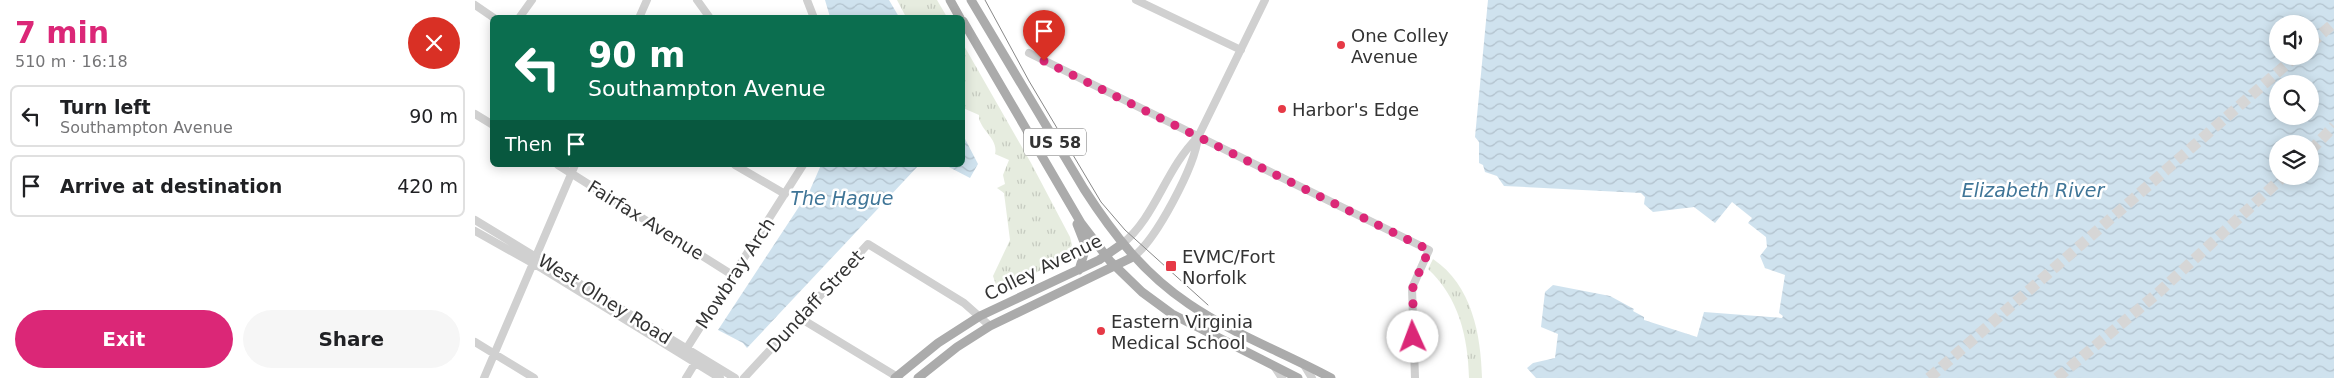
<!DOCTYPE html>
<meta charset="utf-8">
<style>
body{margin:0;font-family:"DejaVu Sans",sans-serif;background:#f6f6f6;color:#202124;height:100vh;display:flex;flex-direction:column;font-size:19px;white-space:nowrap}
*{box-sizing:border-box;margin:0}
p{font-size:16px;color:#757577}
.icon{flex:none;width:28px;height:28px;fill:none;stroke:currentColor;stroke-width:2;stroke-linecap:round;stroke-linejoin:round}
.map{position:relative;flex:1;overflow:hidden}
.panel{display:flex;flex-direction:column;background:#fff;width:475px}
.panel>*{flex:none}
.guide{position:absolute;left:15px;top:15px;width:475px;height:152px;border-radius:8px;box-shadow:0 2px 12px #0003;background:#0b6e4f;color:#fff;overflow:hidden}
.fabs{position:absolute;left:1794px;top:15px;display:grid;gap:10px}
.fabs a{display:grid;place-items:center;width:50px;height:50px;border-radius:50%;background:#fff;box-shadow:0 2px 12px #0003;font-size:25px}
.pin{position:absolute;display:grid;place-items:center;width:42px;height:42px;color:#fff;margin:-51px -21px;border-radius:50% 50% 50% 0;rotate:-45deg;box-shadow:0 0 5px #0007}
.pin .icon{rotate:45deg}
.me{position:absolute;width:55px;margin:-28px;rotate:358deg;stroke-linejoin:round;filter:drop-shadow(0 0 4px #0008)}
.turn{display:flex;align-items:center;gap:18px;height:105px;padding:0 15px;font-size:22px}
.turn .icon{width:65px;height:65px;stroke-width:2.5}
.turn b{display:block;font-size:35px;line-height:42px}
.then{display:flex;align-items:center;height:48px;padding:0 15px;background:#0003;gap:10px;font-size:19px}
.round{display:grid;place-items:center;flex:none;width:52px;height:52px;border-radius:26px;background:#f6f6f6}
.summary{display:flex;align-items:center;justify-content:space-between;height:85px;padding:0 15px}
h1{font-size:30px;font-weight:700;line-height:38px;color:#db2777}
.cta{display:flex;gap:10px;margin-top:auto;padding:10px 15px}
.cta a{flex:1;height:58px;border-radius:30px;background:#db2777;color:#fff;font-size:20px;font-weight:700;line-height:58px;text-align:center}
.cta a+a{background:#f6f6f6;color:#202124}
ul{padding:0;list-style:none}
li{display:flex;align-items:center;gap:15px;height:62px;margin:0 10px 8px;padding:0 5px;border:2px solid #e0e0e0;border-radius:8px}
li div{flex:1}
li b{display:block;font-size:19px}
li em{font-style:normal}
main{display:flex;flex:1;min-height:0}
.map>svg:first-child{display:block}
.park{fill:url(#park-tufts)}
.water{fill:url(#water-waves);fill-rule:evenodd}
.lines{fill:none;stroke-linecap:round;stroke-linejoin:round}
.highway-tunnel{stroke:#d6d6d6;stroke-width:11;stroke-dasharray:11 5.5;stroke-linecap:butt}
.minor{stroke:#d0d0d0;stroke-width:8}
.major{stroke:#ababab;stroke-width:9}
.tram{stroke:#888;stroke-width:1}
.route{stroke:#db2777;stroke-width:9;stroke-dasharray:0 16.2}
.poi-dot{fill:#e63946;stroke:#fff;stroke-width:2}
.labels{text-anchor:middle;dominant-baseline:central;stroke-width:5;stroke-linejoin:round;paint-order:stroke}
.shield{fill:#fff;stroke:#707070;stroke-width:1}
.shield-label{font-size:16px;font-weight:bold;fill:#333}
.poi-label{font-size:18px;fill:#333;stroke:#fff;text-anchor:start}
.street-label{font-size:18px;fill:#333;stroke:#fff}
.water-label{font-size:19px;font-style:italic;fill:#3f7597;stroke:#fff}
</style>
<main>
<section class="panel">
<div class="summary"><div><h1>7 min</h1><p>510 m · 16:18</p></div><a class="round" style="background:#d93025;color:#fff"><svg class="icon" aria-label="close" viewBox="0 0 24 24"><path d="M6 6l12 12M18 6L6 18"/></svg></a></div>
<ul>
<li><svg class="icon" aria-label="left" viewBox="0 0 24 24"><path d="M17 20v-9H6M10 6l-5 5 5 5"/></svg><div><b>Turn left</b><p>Southampton Avenue</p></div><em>90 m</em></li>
<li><svg class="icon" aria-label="arrive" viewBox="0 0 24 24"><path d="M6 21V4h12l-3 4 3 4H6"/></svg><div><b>Arrive at destination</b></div><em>420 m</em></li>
</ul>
<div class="cta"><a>Exit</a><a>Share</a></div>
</section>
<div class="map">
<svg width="1859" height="378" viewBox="0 0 1859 378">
<defs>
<pattern id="park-tufts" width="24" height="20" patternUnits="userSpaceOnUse" patternTransform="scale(1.25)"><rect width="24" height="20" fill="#e6ecdf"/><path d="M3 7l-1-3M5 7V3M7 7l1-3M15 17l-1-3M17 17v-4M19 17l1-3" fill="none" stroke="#c6cbc0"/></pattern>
<pattern id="water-waves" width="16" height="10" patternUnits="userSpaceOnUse" patternTransform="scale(1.25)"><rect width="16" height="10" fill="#cfe2ee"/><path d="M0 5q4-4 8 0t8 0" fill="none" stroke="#b2c2cd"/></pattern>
</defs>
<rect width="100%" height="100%" fill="#fff"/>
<path class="park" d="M422,0H462L472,17H431Z
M488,44L556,163L595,237L597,245L591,258L523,291L518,276L535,240L529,193L522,188L530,184L528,175L534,160L520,154C524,138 503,129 504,115L488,108Z
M958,259C997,285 1006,335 1007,378H994C993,337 984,298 953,269Z"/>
<path class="water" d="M350,0H414L424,17H355Z
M1013,0H1859V378H1061L1052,368L1058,363L1080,358L1083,334L1066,327L1070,292L1078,285L1135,296L1159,309L1158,311L1169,317V320L1222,337L1229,312L1307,318L1308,316L1304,313L1310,275L1290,268L1285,256L1292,247L1291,237L1273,223L1277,218L1257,202L1240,223L1219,207L1178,212L1169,204L1170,197L1166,193L1029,186L1022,176L1010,172L1008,165L1004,163V142L1000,137ZM1802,24H1835V56H1802ZM1802,84H1835V116H1802ZM1802,144H1835V176H1802Z
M488,135L503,164L495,178L470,165H488Z
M346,165H444L272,348L268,343L243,330L335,190Z"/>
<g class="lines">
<path class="highway-tunnel" d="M1835,44L1859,23
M1835,151L1859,126
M1454,378L1821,56
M1582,378L1684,292L1809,176"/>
<path class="minor" d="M222,0L235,18
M332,0L339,18
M661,0L766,50
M0,5L19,18
M44,18L57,0
M164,18L172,0
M554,53L954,250L937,288L940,378
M0,114L18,125
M83,165L259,276
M260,165L310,194
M0,220L260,378
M0,231L68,269L245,378
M647,244C681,217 690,169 723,137L790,0
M658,257C681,240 720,166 723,137
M325,318L424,378
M0,342L59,378
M210,351L328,165
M829,365L837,378
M799,366L807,378
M9,378L100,165
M211,378L222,360
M269,378L393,244L489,303L515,326"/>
<path class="major" d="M475,0L485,18
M496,0L609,189C638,234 669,274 714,304C758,334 810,353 856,378
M488,21L606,223L635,261L667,292L697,314L823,378
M602,224L611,247L604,270
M420,378L463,343L505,316L624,260L647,244
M443,378L482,347L515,326L658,257"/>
<path class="tram" d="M510,0L554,81L626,202L650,230L733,305"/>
</g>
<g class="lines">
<path class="route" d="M569,61L954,250L938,286V337"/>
</g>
<g class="poi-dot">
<circle cx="866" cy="45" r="5"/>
<circle cx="807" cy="109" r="5"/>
<rect x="690" y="260" width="12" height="12" rx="2.5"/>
<circle cx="626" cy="331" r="5"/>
</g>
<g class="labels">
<rect class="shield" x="549" y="128.5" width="62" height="27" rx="4"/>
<g class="shield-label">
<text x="580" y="142">US 58</text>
</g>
<g class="poi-label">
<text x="876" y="35">One Colley<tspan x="876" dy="21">Avenue</tspan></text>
<text x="817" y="109">Harbor's Edge</text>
<text x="707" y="256">EVMC/Fort<tspan x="707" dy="21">Norfolk</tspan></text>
<text x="636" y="321">Eastern Virginia<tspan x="636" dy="21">Medical School</tspan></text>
</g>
<g class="street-label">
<text transform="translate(171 220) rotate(32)">Fairfax Avenue</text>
<text transform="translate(568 267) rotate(-26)">Colley Avenue</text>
<text transform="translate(260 273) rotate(-57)">Mowbray Arch</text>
<text transform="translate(130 299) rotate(32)">West Olney Road</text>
<text transform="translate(340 301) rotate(-47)">Dundaff Street</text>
</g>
<g class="water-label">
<text x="1558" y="190">Elizabeth River</text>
<text x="367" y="198">The Hague</text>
</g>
</g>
</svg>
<div class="fabs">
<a><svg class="icon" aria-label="sound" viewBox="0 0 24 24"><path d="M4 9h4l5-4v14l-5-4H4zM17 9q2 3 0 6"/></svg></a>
<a><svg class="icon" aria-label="search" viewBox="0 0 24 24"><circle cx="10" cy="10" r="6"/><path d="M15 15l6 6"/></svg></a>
<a><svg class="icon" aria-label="layers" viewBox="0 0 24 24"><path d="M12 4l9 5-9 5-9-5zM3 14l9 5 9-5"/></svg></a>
</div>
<div class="pin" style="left:569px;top:61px;background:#d93025"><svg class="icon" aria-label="arrive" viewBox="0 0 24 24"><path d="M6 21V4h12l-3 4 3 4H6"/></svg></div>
<svg class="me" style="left:938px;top:337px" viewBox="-20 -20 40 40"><circle r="19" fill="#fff"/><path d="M0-13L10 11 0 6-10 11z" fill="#db2777"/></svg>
<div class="guide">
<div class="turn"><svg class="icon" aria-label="left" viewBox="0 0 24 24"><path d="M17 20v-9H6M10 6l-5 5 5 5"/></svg><div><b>90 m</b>Southampton Avenue</div></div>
<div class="then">Then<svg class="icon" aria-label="arrive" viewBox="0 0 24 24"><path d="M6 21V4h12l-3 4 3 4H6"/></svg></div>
</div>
</div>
</main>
